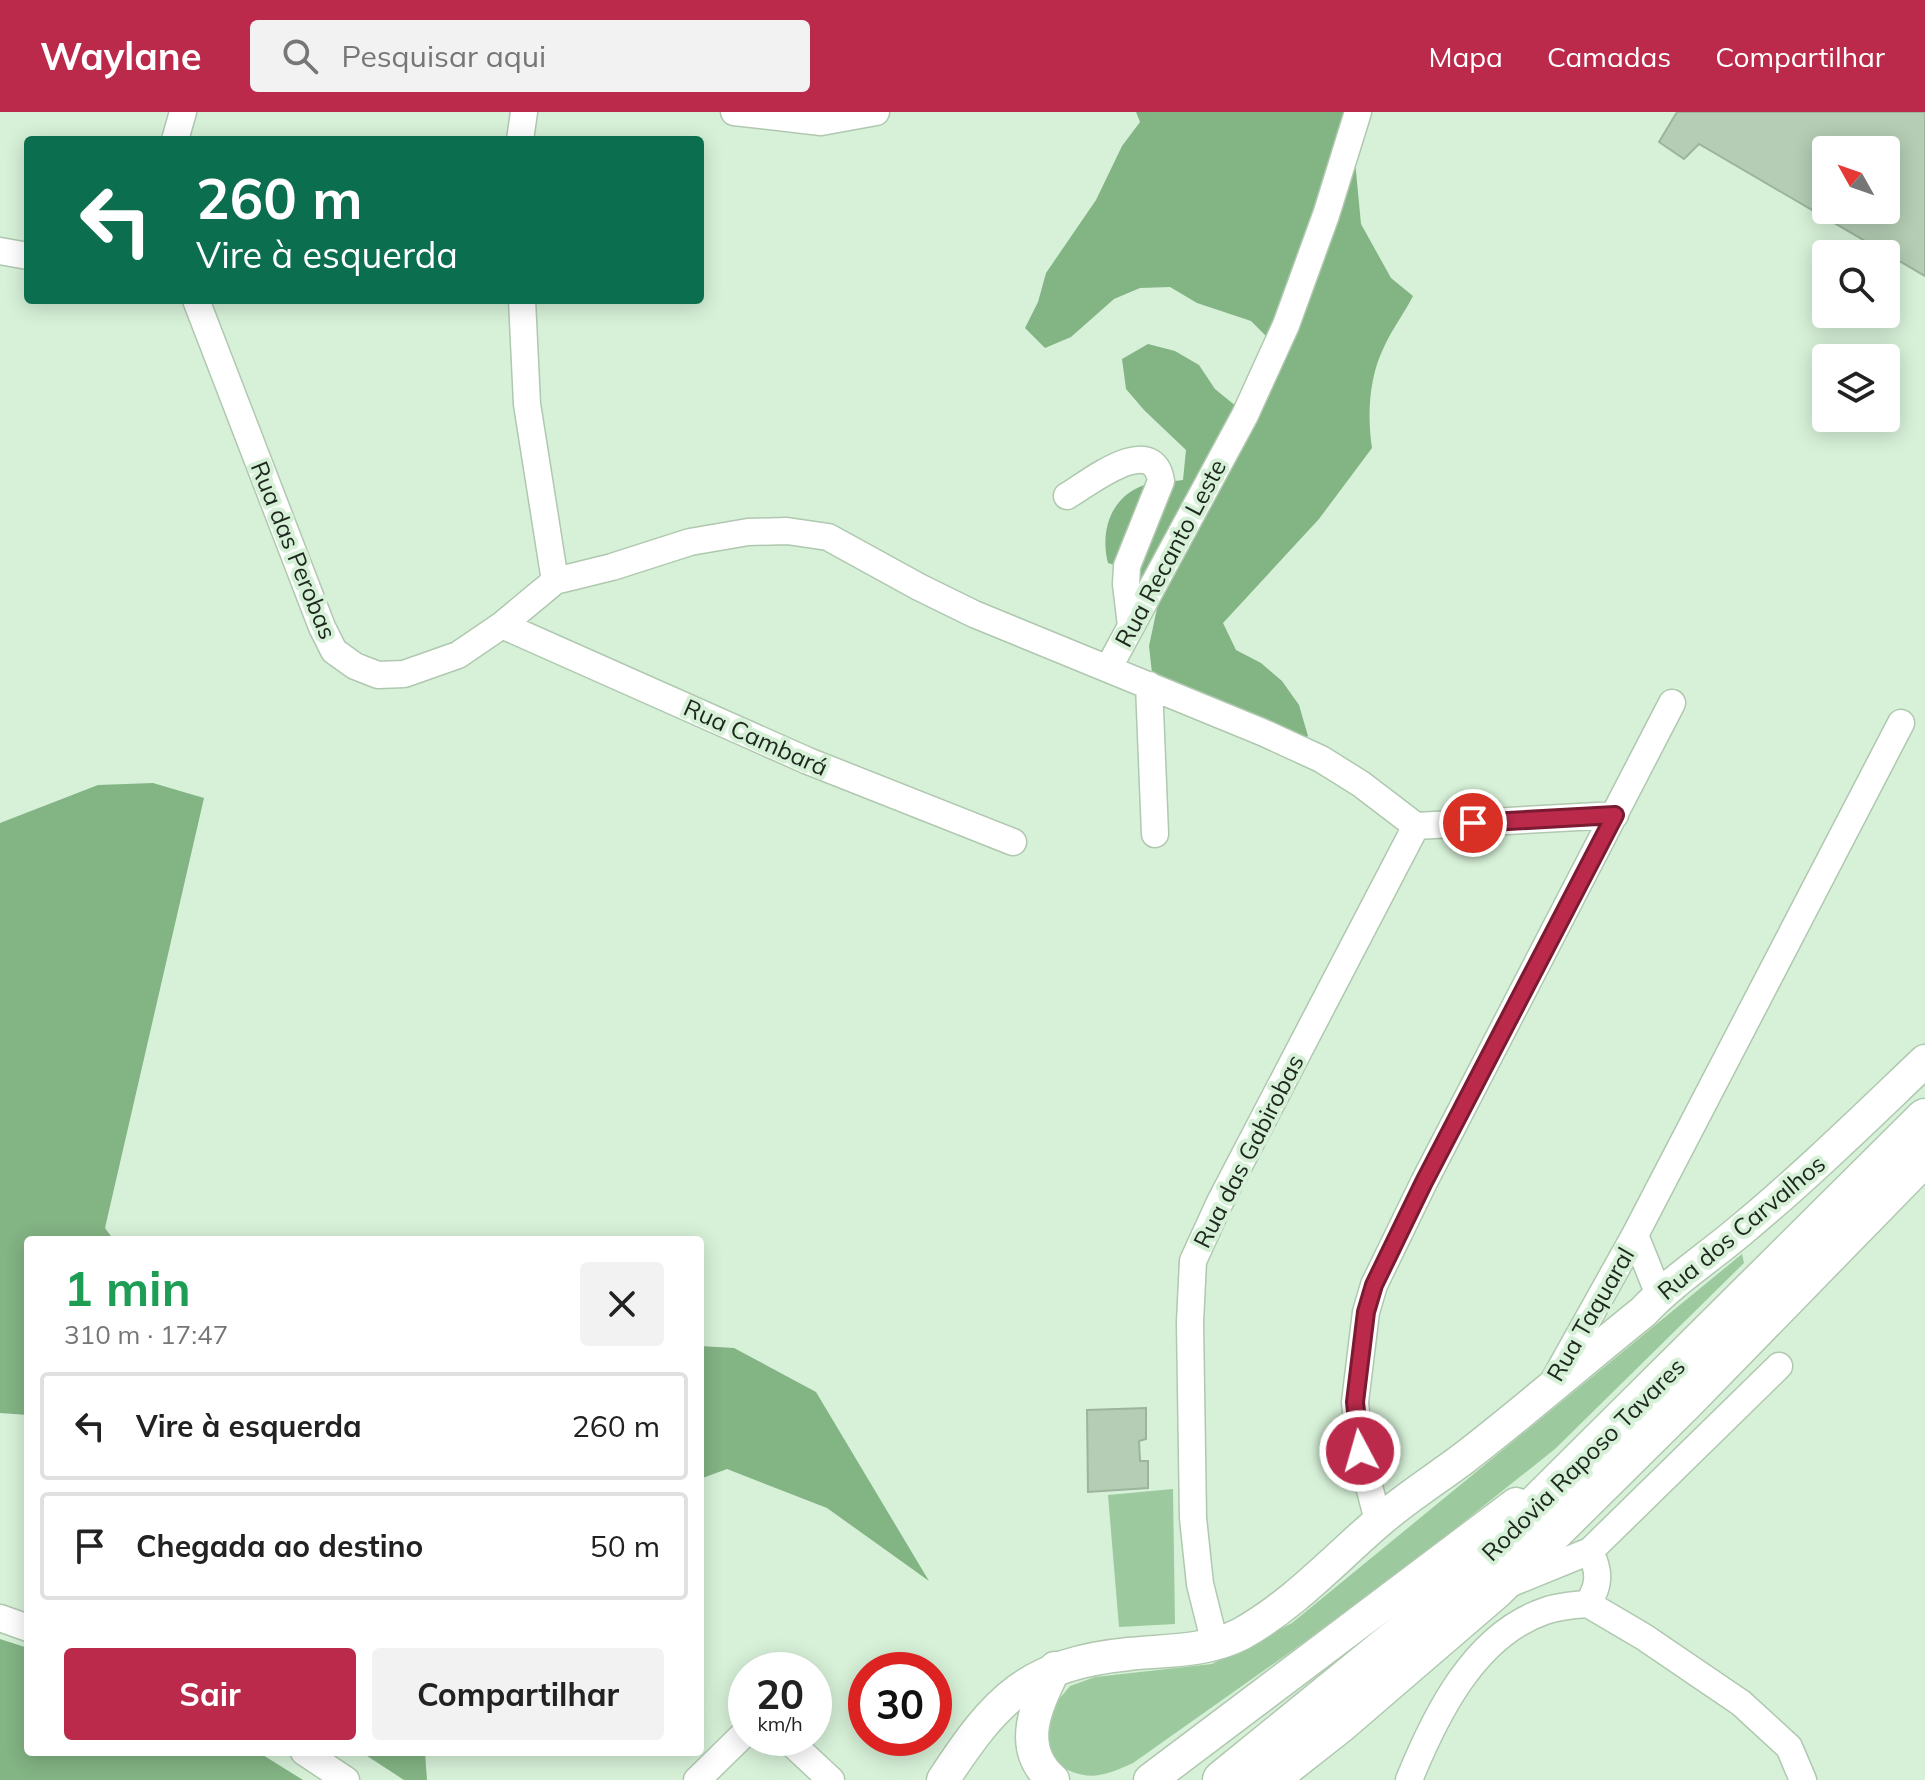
<!DOCTYPE html>
<html lang="pt">
<meta charset="utf-8">
<style>
body{margin:0;font-family:Mulish,sans-serif;background:#f2f2f2;color:#222;height:100vh;display:flex;flex-direction:column;font-size:30px;white-space:nowrap}
*{box-sizing:border-box;margin:0}
p{font-size:26px;color:#767676}
.icon{flex:none;width:44px;height:44px;fill:none;stroke:currentColor;stroke-width:2;stroke-linecap:round;stroke-linejoin:round}
.map{position:relative;flex:1;overflow:hidden}
.sheet{position:absolute;left:24px;top:1124px;width:680px;height:520px;display:flex;flex-direction:column;background:#fff;border-radius:8px;box-shadow:0 4px 20px #0003}
.sheet>*{flex:none}
.guide{position:absolute;left:24px;top:24px;width:680px;height:168px;border-radius:8px;box-shadow:0 4px 20px #0003;background:#0b6e4f;color:#fff;overflow:hidden}
.needle{width:52px;rotate:310deg}
.tools{position:absolute;left:1812px;top:24px;display:grid;gap:16px}
.tools a{display:grid;place-items:center;width:88px;height:88px;border-radius:8px;background:#fff;box-shadow:0 4px 20px #0003;font-size:40px}
.speed{position:absolute;left:728px;top:1540px;display:flex;gap:16px;font-size:40px;font-weight:700;text-align:center}
.speed>*{display:grid;place-content:center;width:104px;height:104px;border-radius:50%;background:#fff;box-shadow:0 4px 20px #0003;line-height:1}
.speed small{font-size:20px;font-weight:400}
.speed .limit{border:12px solid #d22;background:#fff;color:#111}
.pin{position:absolute;display:grid;place-items:center;width:68px;height:68px;color:#fff;margin:-34px;border:4px solid #fff;border-radius:50%;box-shadow:0 2px 8px #0007}
.me{position:absolute;width:88px;margin:-44px;rotate:354deg;stroke-linejoin:round;filter:drop-shadow(0 0 6px #0008)}
.turn{display:flex;align-items:center;gap:28px;height:168px;padding:0 40px;font-size:36px}
.turn .icon{width:104px;height:104px;stroke-width:2.5}
.turn b{display:block;font-size:56px;line-height:68px}
.round{display:grid;place-items:center;flex:none;width:84px;height:84px;border-radius:8px;background:#f2f2f2}
.head{display:flex;align-items:center;justify-content:space-between;height:136px;padding:0 40px}
h1{font-size:48px;font-weight:700;line-height:60px;color:#1e9e55}
.button{display:flex;gap:16px;margin-top:auto;padding:16px 40px}
.button a{flex:1;height:92px;border-radius:8px;background:#bb2a4b;color:#fff;font-size:32px;font-weight:700;line-height:92px;text-align:center}
.button a+a{background:#f2f2f2;color:#222}
ul{padding:0;list-style:none}
li{display:flex;align-items:center;gap:24px;height:108px;margin:0 16px 12px;padding:0 24px;border:4px solid #e0e0e0;border-radius:8px}
li div{flex:1}
li b{display:block;font-size:30px}
li em{font-style:normal}
header{display:flex;align-items:center;gap:48px;box-sizing:border-box;height:112px;padding:0 40px;background:#bb2a4b;color:#fff}
header strong{font-size:38px}
nav{display:flex;gap:44px;margin-inline-start:auto;font-size:28px}
.search{width:560px;height:72px;background:#f2f2f2;display:flex;align-items:center;gap:20px;box-sizing:border-box;padding:0 28px;border-radius:8px;color:#767676;font-size:30px}
.map>svg:first-child{display:block}
.green{fill:#9cc99d}
.forest{fill:#83b484}
.building{fill:#b4cdb4;stroke:#9bb49b;stroke-width:2;fill-rule:evenodd}
.lines{fill:none;stroke-linecap:round;stroke-linejoin:round}
.minor-casing{stroke:#afc8af;stroke-width:29}
.major-casing{stroke:#afc8af;stroke-width:35}
.highway-casing{stroke:#afc8af;stroke-width:41}
.minor{stroke:#fff;stroke-width:26}
.major{stroke:#fff;stroke-width:32}
.highway{stroke:#fff;stroke-width:38}
.route-casing{stroke:#7a1b31;stroke-width:20}
.route{stroke:#bb2a4b;stroke-width:14}
.labels{text-anchor:middle;dominant-baseline:central;stroke-width:8;stroke-linejoin:round;paint-order:stroke}
.street-label{font-size:24px;fill:#1d271d;stroke:#d7f1d8}
</style>
<header>
<strong>Waylane</strong>
<div class="search"><svg class="icon" aria-label="search" viewBox="0 0 24 24"><circle cx="10" cy="10" r="6"/><path d="M15 15l6 6"/></svg>Pesquisar aqui</div>
<nav><a>Mapa</a><a>Camadas</a><a>Compartilhar</a></nav>
</header>
<div class="map">
<svg width="1925" height="1668" viewBox="0 0 1925 1668">
<rect width="100%" height="100%" fill="#d7f1d8"/>
<path class="green" d="M1742,1142L1744,1151L1555,1337L1378,1478L1133,1651C1096,1668 1086,1668 1050,1650L1044,1605L1070,1574L1095,1565L1212,1552L1292,1511Z
M1173,1377L1175,1512L1119,1515L1108,1383Z"/>
<path class="forest" d="M1136,0H1362L1353,28L1361,112L1391,166L1413,184C1404,202 1392,217 1384,235C1369,265 1367,303 1372,336L1319,407L1223,511L1236,538L1261,551L1282,569L1299,593L1308,624L1303,628L1153,570L1149,534L1159,487C1136,472 1135,458 1108,451C1099,416 1113,380 1151,371C1161,369 1173,370 1183,368L1186,338L1144,298L1126,277L1122,247L1148,232L1175,239L1199,253L1215,277L1237,295L1272,230L1251,209L1197,191L1170,175L1140,176L1114,187L1071,225L1045,236L1025,216L1038,190L1046,161L1096,88L1122,34L1140,10Z
M153,671L204,686L105,1116L114,1128H28V1303L0,1301V711L98,673Z
M700,1234L734,1236L816,1280L929,1469L827,1396L727,1357L700,1367Z
M0,1527L28,1536V1640H258L303,1668H0Z
M361,1640H425L427,1668H404Z"/>
<path class="building" d="M1677,0H1925V164L1699,32L1684,47L1659,30ZM1826,38H1886V98H1826Z
M1146,1296V1327L1139,1329L1140,1349H1148V1376L1088,1380L1087,1298Z"/>
<g class="lines">
<defs>
<path id="minor" d="M734,0L821,10L876,0
M175,28L183,0
M520,28L524,0
M0,139L28,144
M196,188L322,515L334,539L355,554L378,563L404,562L458,543L502,513L555,469L612,455L690,430L748,420L787,419L828,425L919,475L974,502L1262,620L1321,647L1361,672L1416,714
M522,188L527,292L555,469
M1067,384C1089,371 1153,319 1161,369L1127,454L1126,472L1131,514
M502,513L808,649L1013,730
M1108,557L1245,303L1286,213L1326,103L1358,0
M1149,573L1155,722
M1416,714L1615,703
M1635,1123L1659,1183
M1554,1268L1635,1123L1901,611
M1378,1409L1360,1339L1355,1290L1366,1200L1374,1173L1424,1070L1672,591
M1509,1472L1590,1439L1779,1254
M1588,1492L1644,1525L1741,1591L1789,1635L1803,1668
M1588,1492C1600,1472 1600,1460 1590,1439
M0,1506L28,1516
M1215,1532L1200,1472L1193,1406L1190,1210L1193,1149L1220,1090L1416,714
M786,1626L831,1668
M304,1640L346,1668
M697,1668L746,1620
M1409,1668C1435,1604 1474,1523 1545,1499C1559,1494 1574,1493 1588,1492"/>
<path id="major" d="M943,1668C996,1587 1028,1552 1129,1542C1167,1538 1206,1540 1241,1522C1293,1493 1333,1449 1377,1411C1404,1387 1435,1368 1464,1346C1525,1299 1583,1248 1643,1200C1672,1169 1708,1146 1741,1118C1805,1065 1865,1006 1925,949
M1053,1668C1015,1636 1037,1591 1055,1556
M1150,1668L1516,1392"/>
<path id="highway" d="M1222,1668L1410,1515L1466,1462L1925,1006
M1268,1668L1338,1613L1496,1477L1685,1290L1925,1044"/>
</defs>
<use href="#minor" class="minor-casing"/>
<use href="#major" class="major-casing"/>
<use href="#highway" class="highway-casing"/>
<use href="#minor" class="minor"/>
<use href="#major" class="major"/>
<use href="#highway" class="highway"/>
</g>
<g class="lines">
<defs>
<path id="route" d="M1360,1339L1355,1290L1366,1200L1374,1173L1424,1070L1615,703L1473,711"/>
</defs>
<use href="#route" class="route-casing"/>
<use href="#route" class="route"/>
</g>
<g class="labels">
<g class="street-label">
<text transform="translate(294 438) rotate(68)">Rua das Perobas</text>
<text transform="translate(1170 441) rotate(-62)">Rua Recanto Leste</text>
<text transform="translate(756 625) rotate(24)">Rua Cambará</text>
<text transform="translate(1248 1039) rotate(-63)">Rua das Gabirobas</text>
<text transform="translate(1741 1115) rotate(-40)">Rua dos Carvalhos</text>
<text transform="translate(1590 1202) rotate(-60)">Rua Taquaral</text>
<text transform="translate(1583 1347) rotate(-45)">Rodovia Raposo Tavares</text>
</g>
</g>
</svg>
<div class="tools">
<a><svg class="needle" viewBox="-14 -14 28 28"><path d="M0-13l5 13h-10z" fill="#e53935"/><path d="M0 13l5-13h-10z" fill="#767676"/></svg></a>
<a><svg class="icon" aria-label="search" viewBox="0 0 24 24"><circle cx="10" cy="10" r="6"/><path d="M15 15l6 6"/></svg></a>
<a><svg class="icon" aria-label="layers" viewBox="0 0 24 24"><path d="M12 4l9 5-9 5-9-5zM3 14l9 5 9-5"/></svg></a>
</div>
<div class="speed"><div>20<small>km/h</small></div><div class="limit">30</div></div>
<div class="pin" style="left:1473px;top:711px;background:#d93025"><svg class="icon" aria-label="arrive" viewBox="0 0 24 24"><path d="M6 21V4h12l-3 4 3 4H6"/></svg></div>
<svg class="me" style="left:1360px;top:1339px" viewBox="-20 -20 40 40"><circle r="17" fill="#bb2a4b" stroke="#fff" stroke-width="3"/><path d="M0-11L8 9 0 5-8 9z" fill="#fff"/></svg>
<div class="guide">
<div class="turn"><svg class="icon" aria-label="left" viewBox="0 0 24 24"><path d="M17 20v-9H6M10 6l-5 5 5 5"/></svg><div><b>260 m</b>Vire à esquerda</div></div>
</div>
<section class="sheet">
<div class="head"><div><h1>1 min</h1><p>310 m · 17:47</p></div><a class="round"><svg class="icon" aria-label="close" viewBox="0 0 24 24"><path d="M6 6l12 12M18 6L6 18"/></svg></a></div>
<ul>
<li><svg class="icon" aria-label="left" viewBox="0 0 24 24"><path d="M17 20v-9H6M10 6l-5 5 5 5"/></svg><div><b>Vire à esquerda</b></div><em>260 m</em></li>
<li><svg class="icon" aria-label="arrive" viewBox="0 0 24 24"><path d="M6 21V4h12l-3 4 3 4H6"/></svg><div><b>Chegada ao destino</b></div><em>50 m</em></li>
</ul>
<div class="button"><a>Sair</a><a>Compartilhar</a></div>
</section>
</div>
